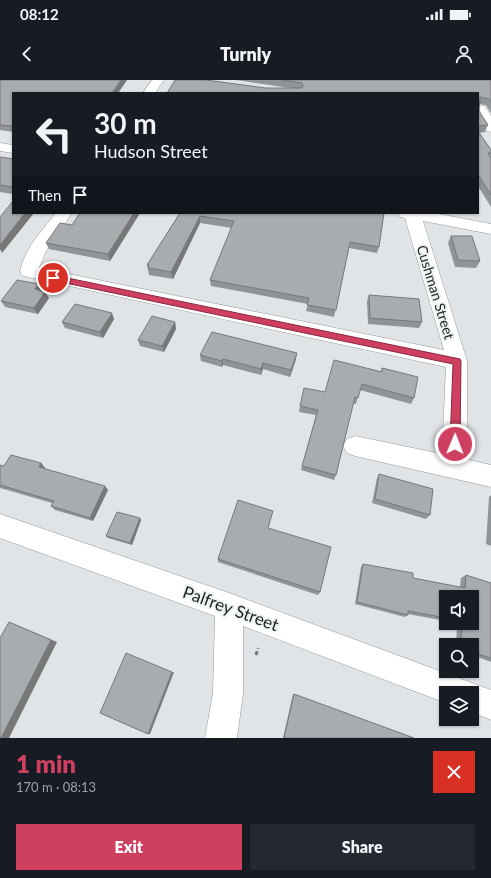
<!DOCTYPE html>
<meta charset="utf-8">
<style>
body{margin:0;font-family:Lato,sans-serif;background:#242831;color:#f1f3f6;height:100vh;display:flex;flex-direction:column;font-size:15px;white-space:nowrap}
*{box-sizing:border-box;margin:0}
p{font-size:13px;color:#9ea1a6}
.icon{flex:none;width:22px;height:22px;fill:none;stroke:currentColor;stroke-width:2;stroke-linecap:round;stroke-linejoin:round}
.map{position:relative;height:658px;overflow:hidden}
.panel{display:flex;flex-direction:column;background:#171b24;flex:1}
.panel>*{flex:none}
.hud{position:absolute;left:12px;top:12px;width:467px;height:122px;border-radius:0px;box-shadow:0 1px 3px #0004;background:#171b24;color:#f1f3f6;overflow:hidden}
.controls{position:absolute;left:439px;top:510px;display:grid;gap:8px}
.controls a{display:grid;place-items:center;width:40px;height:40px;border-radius:0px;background:#171b24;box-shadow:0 1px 3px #0004;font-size:20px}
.pin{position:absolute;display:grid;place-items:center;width:34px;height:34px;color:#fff;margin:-17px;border:2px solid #fff;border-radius:50%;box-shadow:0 1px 4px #0007}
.me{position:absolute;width:44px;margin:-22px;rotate:1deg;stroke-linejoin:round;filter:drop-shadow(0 0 3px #0008)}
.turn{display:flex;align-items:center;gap:14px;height:84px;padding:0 16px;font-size:18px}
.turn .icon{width:52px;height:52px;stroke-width:2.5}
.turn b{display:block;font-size:28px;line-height:34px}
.then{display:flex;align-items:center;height:38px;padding:0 16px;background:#0003;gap:8px;font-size:15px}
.round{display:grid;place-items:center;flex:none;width:42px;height:42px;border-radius:0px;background:#242831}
.summary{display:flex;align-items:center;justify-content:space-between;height:68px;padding:0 16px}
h1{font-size:24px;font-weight:800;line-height:30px;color:#cf3f60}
.primary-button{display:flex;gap:8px;margin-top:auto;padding:8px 16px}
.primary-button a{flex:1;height:46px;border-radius:0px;background:#cf3f60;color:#fff;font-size:16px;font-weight:800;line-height:46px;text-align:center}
.primary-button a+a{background:#242831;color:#f1f3f6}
.status{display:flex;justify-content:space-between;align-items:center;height:28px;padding:0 20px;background:#171b24;direction:ltr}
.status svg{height:11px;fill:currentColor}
header{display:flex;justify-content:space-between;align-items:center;height:52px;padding:0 16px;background:#171b24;font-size:18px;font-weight:800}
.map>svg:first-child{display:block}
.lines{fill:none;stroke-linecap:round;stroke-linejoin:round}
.minor-casing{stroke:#94999b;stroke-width:1}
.path{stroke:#777a7b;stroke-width:3;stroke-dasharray:4 2.5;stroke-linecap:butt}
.minor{fill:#fff;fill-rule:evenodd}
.wall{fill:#919496}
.shaded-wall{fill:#76787a}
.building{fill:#a9acaf;stroke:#76787a}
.route{fill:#cf3f60;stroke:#87293e}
.labels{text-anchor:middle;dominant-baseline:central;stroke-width:4;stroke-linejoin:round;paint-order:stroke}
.street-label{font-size:14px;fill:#1e2021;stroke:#edf2f3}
.near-street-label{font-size:17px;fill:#1e2021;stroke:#edf2f3}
</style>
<div class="status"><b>08:12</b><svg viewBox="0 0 49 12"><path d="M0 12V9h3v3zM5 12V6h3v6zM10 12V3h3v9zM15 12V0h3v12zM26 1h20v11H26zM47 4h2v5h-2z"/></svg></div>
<header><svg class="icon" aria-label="back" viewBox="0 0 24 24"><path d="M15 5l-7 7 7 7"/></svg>Turnly<svg class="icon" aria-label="person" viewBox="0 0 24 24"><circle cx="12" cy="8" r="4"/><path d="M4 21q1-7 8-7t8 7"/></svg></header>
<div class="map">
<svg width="491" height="658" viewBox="0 0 491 658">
<rect width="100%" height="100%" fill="#e0e4e6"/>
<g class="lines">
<defs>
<path id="minor" d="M152,0H164L155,13H143Z
M478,25L485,26L491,36V52L486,51L478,37Z
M0,63L13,65V73L0,71Z
M56,133H72L46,171L39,188L444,270L405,138L400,137L398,133H434L491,144V154L423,141L467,281V364L465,379L491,385V407L355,376L347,373L343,366L347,359L355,356L442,374L446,287L23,196L20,192C24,169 42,151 56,133Z
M0,434L229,513L491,610V640L472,632V613H446V623L243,546V613L237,658H205L213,613L215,536L0,458Z"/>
</defs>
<use href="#minor" class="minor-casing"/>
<path class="path" d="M256,575L258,568"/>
<use href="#minor" class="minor"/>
</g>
<path class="wall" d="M0,0H127L118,13H13V52L0,50Z
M236,0H491V33L486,25L479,24V31L488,45L485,52L479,53L491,70V127L478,106V13L266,8H290Z
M0,77L13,79V114L0,112Z
M80,133H140L110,181L49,169L46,163L72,145Z
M173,133H384L379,167L377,173L349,168L334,237L306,231L308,224L211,206L210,200L232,148L200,143L173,199L149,195L147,185L179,134Z
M451,156L480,181L476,188L455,187L448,163Z
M42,211L49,218L38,234L5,227L1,221Z
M369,215L422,242L419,248L368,244L367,221Z
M114,239L103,258L65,248L62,242Z
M175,242L176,249L164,272L140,266L138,260Z
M200,275L296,279L290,297L263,289L261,295L223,285L222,287L201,281Z
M382,288L414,318L411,324L360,310L356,324L353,323L336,395L334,400L301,390L316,335L299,332L300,326L381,291Z
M41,383L45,388V389L108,410L93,441L55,430L51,426L52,423L0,408V385L4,386Z
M379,394L430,435L426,439L372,423L377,398Z
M491,415V466L486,464L489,417Z
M272,435L268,448L320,512L318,515L218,482V479Z
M141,440L132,465L108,458L106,456Z
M363,484L413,498L460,507L461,498L466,495L491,503V582L472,575V565H456L457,544L454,543H472L446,517V541L408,534V535L405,537L355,524L361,487Z
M293,614H294L414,658H283Z"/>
<path class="shaded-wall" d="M121,0H127L118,13H112Z
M25,133H34L2,173L0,169V165Z
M134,133H140L110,181L108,174Z
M200,136V143L173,199L171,192Z
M39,204L42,211L35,209Z
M45,212L49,218L38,234L34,228Z
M112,233L114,239L103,258L100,252Z
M175,242L176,249L164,272L162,266Z
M297,273L296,279L290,297L291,290Z
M223,279V285L222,287V281Z
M263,283V289L261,295V289Z
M41,383L45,388L43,392L39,387Z
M105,406L108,410L93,441L90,438Z
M140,438L141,440L132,465L130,463Z
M9,542L57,562L9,658H1Z
M172,592H174L150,654H148Z"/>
<path class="building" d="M0,0H121L112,13H13V46L0,45Z
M175,0H206L266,8H302L303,6L302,3L282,0H491V22L489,19L480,17L479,31L488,45L478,46V13H167Z
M478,51L491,70V73H488L491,78V115L478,94Z
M0,77L13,79V107L0,105Z
M13,121V133H25L0,165V137Z
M80,133H134L108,174L46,163L60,143L72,145Z
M180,133H384L379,167L350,162L336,230L307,225L309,218L210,200L234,141L200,136L171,192L148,188L149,185H147Z
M451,156H472L480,181L458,180Z
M17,200L39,204L35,209L45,212L34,228L1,221Z
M369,215L419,219L422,242L370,238Z
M75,224L112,233L100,252L62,242Z
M152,236L175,242L162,266L138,260Z
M212,252L297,273L291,290L263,283L261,289L223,279L222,281L200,275Z
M334,280L382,292V288L418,297L414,318L362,304L358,318L355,317L336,395L302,386L318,330L300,326L304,308L325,312Z
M11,375L41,383L39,387L105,406L90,438L51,426L54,421L0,405V385L4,386Z
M379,394L433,409L430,435L375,419Z
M238,420L273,431L268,448L331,467L320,512L218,479Z
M117,432L140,438L130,463L106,456Z
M363,484L413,493V498L465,508L466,495L491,503V578L472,572V565H461L462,543H472V517H446V538L408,531V535L357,522Z
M9,542L51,560L1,658H0V558Z
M126,573L172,592L148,654L100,633Z
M294,614L414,658H284Z"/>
<path class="route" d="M53,195L460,279L461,281L460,364L458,367L455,368L452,367L450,364L453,284L51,200V196Z"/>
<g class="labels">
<g class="street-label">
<text transform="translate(436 212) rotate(73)">Cushman Street</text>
</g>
<g class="near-street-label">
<text transform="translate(231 528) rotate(20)">Palfrey Street</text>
</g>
</g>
</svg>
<div class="controls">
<a><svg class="icon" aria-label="sound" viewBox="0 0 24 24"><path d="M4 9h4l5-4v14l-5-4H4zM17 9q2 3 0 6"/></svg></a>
<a><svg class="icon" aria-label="search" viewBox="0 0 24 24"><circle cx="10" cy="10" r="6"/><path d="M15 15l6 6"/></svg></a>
<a><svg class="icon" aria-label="layers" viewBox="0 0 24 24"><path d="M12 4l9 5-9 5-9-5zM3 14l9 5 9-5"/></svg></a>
</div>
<div class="pin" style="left:53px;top:198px;background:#d93025"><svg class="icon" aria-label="arrive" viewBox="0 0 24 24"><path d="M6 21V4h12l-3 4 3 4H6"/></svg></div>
<svg class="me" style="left:455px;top:364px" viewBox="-20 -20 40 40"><circle r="17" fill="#cf3f60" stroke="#fff" stroke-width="3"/><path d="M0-11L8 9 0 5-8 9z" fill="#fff"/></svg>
<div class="hud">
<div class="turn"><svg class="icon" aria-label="left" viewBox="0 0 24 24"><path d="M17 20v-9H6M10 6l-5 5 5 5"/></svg><div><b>30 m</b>Hudson Street</div></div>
<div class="then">Then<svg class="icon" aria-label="arrive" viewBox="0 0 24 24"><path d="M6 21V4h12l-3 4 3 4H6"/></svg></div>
</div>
</div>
<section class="panel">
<div class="summary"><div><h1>1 min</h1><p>170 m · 08:13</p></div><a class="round" style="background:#d93025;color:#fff"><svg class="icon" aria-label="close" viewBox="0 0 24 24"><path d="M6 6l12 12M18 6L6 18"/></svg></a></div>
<div class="primary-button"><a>Exit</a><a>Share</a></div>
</section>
